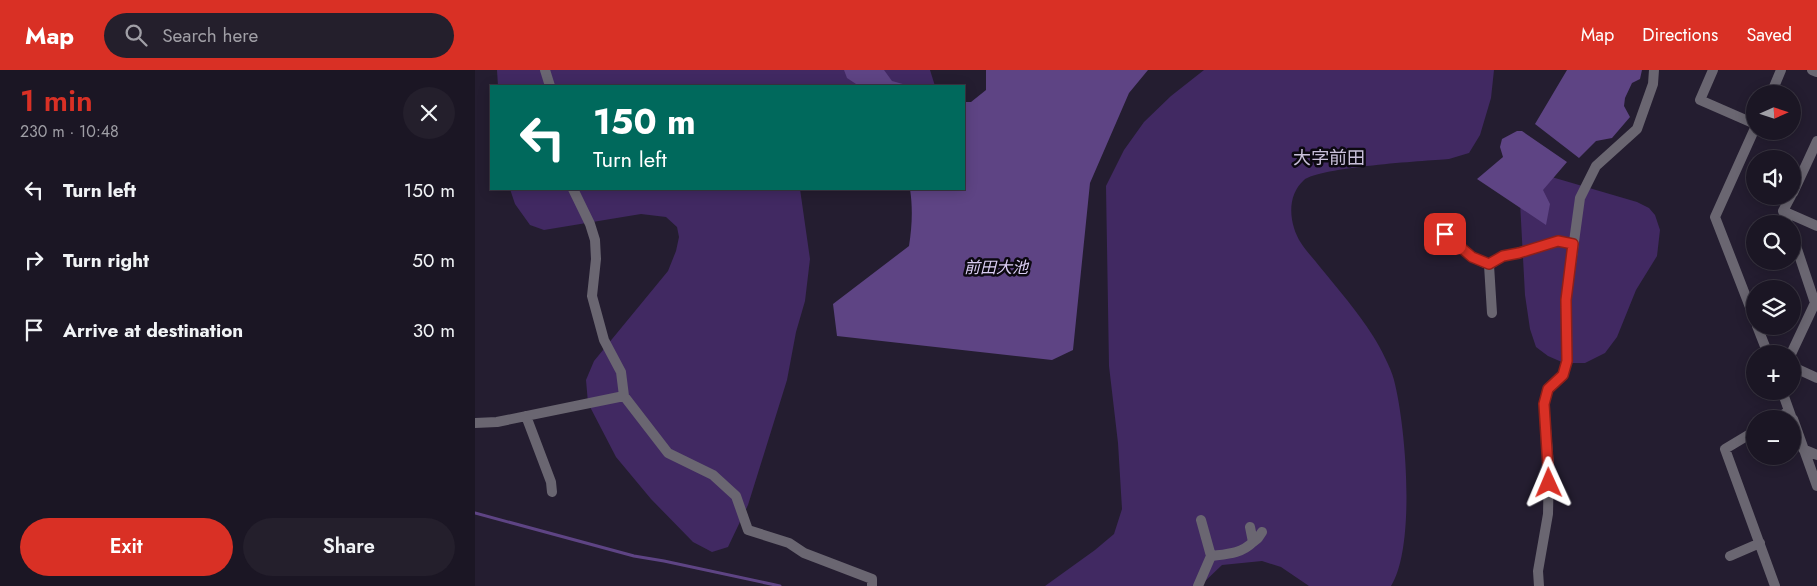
<!DOCTYPE html>
<meta charset="utf-8">
<style>
body{margin:0;font-family:Jost,"Noto Sans JP",sans-serif;background:#241f2c;color:#f1f3f6;height:100vh;display:flex;flex-direction:column;font-size:19px;white-space:nowrap}
*{box-sizing:border-box;margin:0}
p{font-size:16px;color:#a09fa6}
.icon{flex:none;width:28px;height:28px;fill:none;stroke:currentColor;stroke-width:2;stroke-linecap:round;stroke-linejoin:round}
.map{position:relative;flex:1;overflow:hidden}
.details{display:flex;flex-direction:column;background:#1b1624;width:475px}
.details>*{flex:none}
.hud{position:absolute;left:15px;top:15px;width:475px;height:105px;border-radius:0px;box-shadow:0 2px 12px #0003,0 0 0 1px #393541;background:#00695c;color:#fff;overflow:hidden}
.needle{width:32px;rotate:87deg}
.tools{position:absolute;left:1271px;top:15px;display:grid;gap:10px}
.tools a{display:grid;place-items:center;width:55px;height:55px;border-radius:50%;background:#1b1624;box-shadow:0 2px 12px #0003,0 0 0 1px #393541;font-size:25px}
.pin{position:absolute;display:grid;place-items:center;width:42px;height:42px;color:#fff;margin:-21px;border-radius:10px;box-shadow:0 2px 8px #0006}
.me{position:absolute;width:55px;margin:-28px;rotate:359deg;stroke-linejoin:round;filter:drop-shadow(0 0 4px #0008)}
.turn{display:flex;align-items:center;gap:18px;height:105px;padding:0 20px;font-size:22px}
.turn .icon{width:65px;height:65px;stroke-width:2.5}
.turn b{display:block;font-size:35px;line-height:42px}
.round{display:grid;place-items:center;flex:none;width:52px;height:52px;border-radius:26px;background:#241f2c}
.headline{display:flex;align-items:center;justify-content:space-between;height:85px;padding:0 20px}
h1{font-size:30px;font-weight:600;line-height:38px;color:#d93025}
.action{display:flex;gap:10px;margin-top:auto;padding:10px 20px}
.action a{flex:1;height:58px;border-radius:30px;background:#d93025;color:#fff;font-size:20px;font-weight:600;line-height:58px;text-align:center}
.action a+a{background:#241f2c;color:#f1f3f6}
ul{padding:0;list-style:none}
li{display:flex;align-items:center;gap:15px;height:70px;padding:0 20px}
li div{flex:1}
li b{display:block;font-size:19px}
li em{font-style:normal}
header{display:flex;align-items:center;gap:30px;box-sizing:border-box;height:70px;padding:0 25px;background:#d93025;color:#fff}
header strong{font-size:24px}
nav{display:flex;gap:28px;margin-inline-start:auto;font-size:18px}
.search{width:350px;height:45px;background:#241f2c;display:flex;align-items:center;gap:12px;box-sizing:border-box;padding:0 18px;border-radius:28px;color:#a09fa6;font-size:19px}
main{display:flex;flex:1;min-height:0}
.map>svg:first-child{display:block}
.green{fill:#412962}
.water{fill:#5e4484}
.lines{fill:none;stroke-linecap:round;stroke-linejoin:round}
.stream{stroke:#5e4484;stroke-width:3}
.minor{stroke:#6a6671;stroke-width:10}
.route-casing{stroke:#8d1f18;stroke-width:12}
.route{stroke:#d93025;stroke-width:9}
.labels{text-anchor:middle;dominant-baseline:central;stroke-width:5;stroke-linejoin:round;paint-order:stroke}
.water-label{font-size:16px;font-style:italic;fill:#dbcef4;stroke:#0c0911}
.quarter-label{font-size:18px;fill:#c9c0da;stroke:#0c0911}
</style>
<header>
<strong>Map</strong>
<div class="search"><svg class="icon" aria-label="search" viewBox="0 0 24 24"><circle cx="10" cy="10" r="6"/><path d="M15 15l6 6"/></svg>Search here</div>
<nav><a>Map</a><a>Directions</a><a>Saved</a></nav>
</header>
<main>
<section class="details">
<div class="headline"><div><h1>1 min</h1><p>230 m · 10:48</p></div><a class="round"><svg class="icon" aria-label="close" viewBox="0 0 24 24"><path d="M6 6l12 12M18 6L6 18"/></svg></a></div>
<ul>
<li><svg class="icon" aria-label="left" viewBox="0 0 24 24"><path d="M17 20v-9H6M10 6l-5 5 5 5"/></svg><div><b>Turn left</b></div><em>150 m</em></li>
<li><svg class="icon" aria-label="right" viewBox="0 0 24 24"><path d="M7 20v-9h11M14 6l5 5-5 5"/></svg><div><b>Turn right</b></div><em>50 m</em></li>
<li><svg class="icon" aria-label="arrive" viewBox="0 0 24 24"><path d="M6 21V4h12l-3 4 3 4H6"/></svg><div><b>Arrive at destination</b></div><em>30 m</em></li>
</ul>
<div class="action"><a>Exit</a><a>Share</a></div>
</section>
<div class="map">
<svg width="1342" height="516" viewBox="0 0 1342 516">
<rect width="100%" height="100%" fill="#241d30"/>
<path class="green" d="M22,0H455L460,16H23Z
M729,0H1019L1016,28L1005,65L994,83L974,89C948,91 845,97 829,110C811,126 814,154 826,173C831,181 839,189 845,197C863,219 883,242 898,266C905,277 916,298 919,310C931,356 941,476 916,516H834L806,497L787,491L747,495L725,516H570L620,480L639,464L647,439L643,373L634,296L631,116L649,80L669,52L696,26Z
M1063,103L1162,132L1174,138L1180,145L1185,160L1182,186L1161,220L1142,267L1130,283L1110,293H1089L1073,286L1061,277L1055,259L1050,225L1045,132Z
M35,119H325L335,189L330,231L321,262L312,310L273,435L253,477L237,482L218,472L176,429L141,387L113,333L111,310L119,291L193,201L201,181L204,167L202,157L191,147L166,144L69,160L55,155L40,134Z"/>
<path class="water" d="M369,0H409L417,11L435,16H384L372,8Z
M511,0H673L654,23L615,113L598,280L577,290L362,266L358,234L434,176C437,157 438,138 435,119H489V32H496L511,20Z
M1092,0H1167L1165,9L1157,13L1150,28L1149,36L1155,47L1137,68L1121,71L1104,88L1060,54Z
M1042,61H1047L1092,92L1068,120L1075,134L1071,155L1002,109L1028,87L1025,77L1027,69Z"/>
<g class="lines">
<path class="stream" d="M0,443L159,486L189,491L305,516"/>
<path class="minor" d="M70,0L75,16
M1238,0L1225,30L1280,54
M1337,0L1342,2
M1296,24L1306,0
M1280,58L1240,147L1280,250
M98,119L115,154L120,170L121,189L117,226L129,270L146,302L149,326L193,383L238,405L261,426L273,460L314,473L329,483L397,509V516
M1318,123L1342,71
M1308,141L1342,156
M1313,154L1308,141L1316,126
M970,164L997,187L1014,195
M1017,243L1014,195L1028,186L1044,183L1083,171L1098,174
M1282,256L1293,284
M1316,284L1340,233L1318,167
M1318,297L1342,308
M1307,321L1317,349
M51,346L76,412L77,422
M1301,349L1314,341
M1318,349L1342,416
M0,353L22,352L149,326
M1280,361L1250,379L1300,516
M1328,379L1342,385
M778,472L783,468L787,462
M736,486C752,484 766,484 778,472L775,457
M1255,486L1285,473
M723,516L736,486L726,450
M1064,516L1063,501L1073,444L1074,397L1069,334L1073,319L1088,305L1092,291L1091,230L1105,128L1121,96L1162,59L1178,14L1179,0"/>
</g>
<g class="lines">
<defs>
<path id="route" d="M970,164L997,187L1014,194L1028,186L1044,183L1083,171L1098,174L1091,230L1092,291L1088,305L1073,319L1069,334L1074,413"/>
</defs>
<use href="#route" class="route-casing"/>
<use href="#route" class="route"/>
</g>
<g class="labels">
<g class="water-label">
<text x="521" y="197">前田大池</text>
</g>
<g class="quarter-label">
<text x="854" y="88">大字前田</text>
</g>
</g>
</svg>
<div class="tools">
<a><svg class="needle" viewBox="-14 -14 28 28"><path d="M0-13l5 13h-10z" fill="#e53935"/><path d="M0 13l5-13h-10z" fill="#a09fa6"/></svg></a>
<a><svg class="icon" aria-label="sound" viewBox="0 0 24 24"><path d="M4 9h4l5-4v14l-5-4H4zM17 9q2 3 0 6"/></svg></a>
<a><svg class="icon" aria-label="search" viewBox="0 0 24 24"><circle cx="10" cy="10" r="6"/><path d="M15 15l6 6"/></svg></a>
<a><svg class="icon" aria-label="layers" viewBox="0 0 24 24"><path d="M12 4l9 5-9 5-9-5zM3 14l9 5 9-5"/></svg></a>
<a>+</a>
<a>−</a>
</div>
<div class="pin" style="left:970px;top:164px;background:#d93025"><svg class="icon" aria-label="arrive" viewBox="0 0 24 24"><path d="M6 21V4h12l-3 4 3 4H6"/></svg></div>
<svg class="me" style="left:1074px;top:413px" viewBox="-20 -20 40 40"><path d="M0-17L14 15 0 8-14 15z" fill="#d93025" stroke="#fff" stroke-width="4"/></svg>
<div class="hud">
<div class="turn"><svg class="icon" aria-label="left" viewBox="0 0 24 24"><path d="M17 20v-9H6M10 6l-5 5 5 5"/></svg><div><b>150 m</b>Turn left</div></div>
</div>
</div>
</main>
